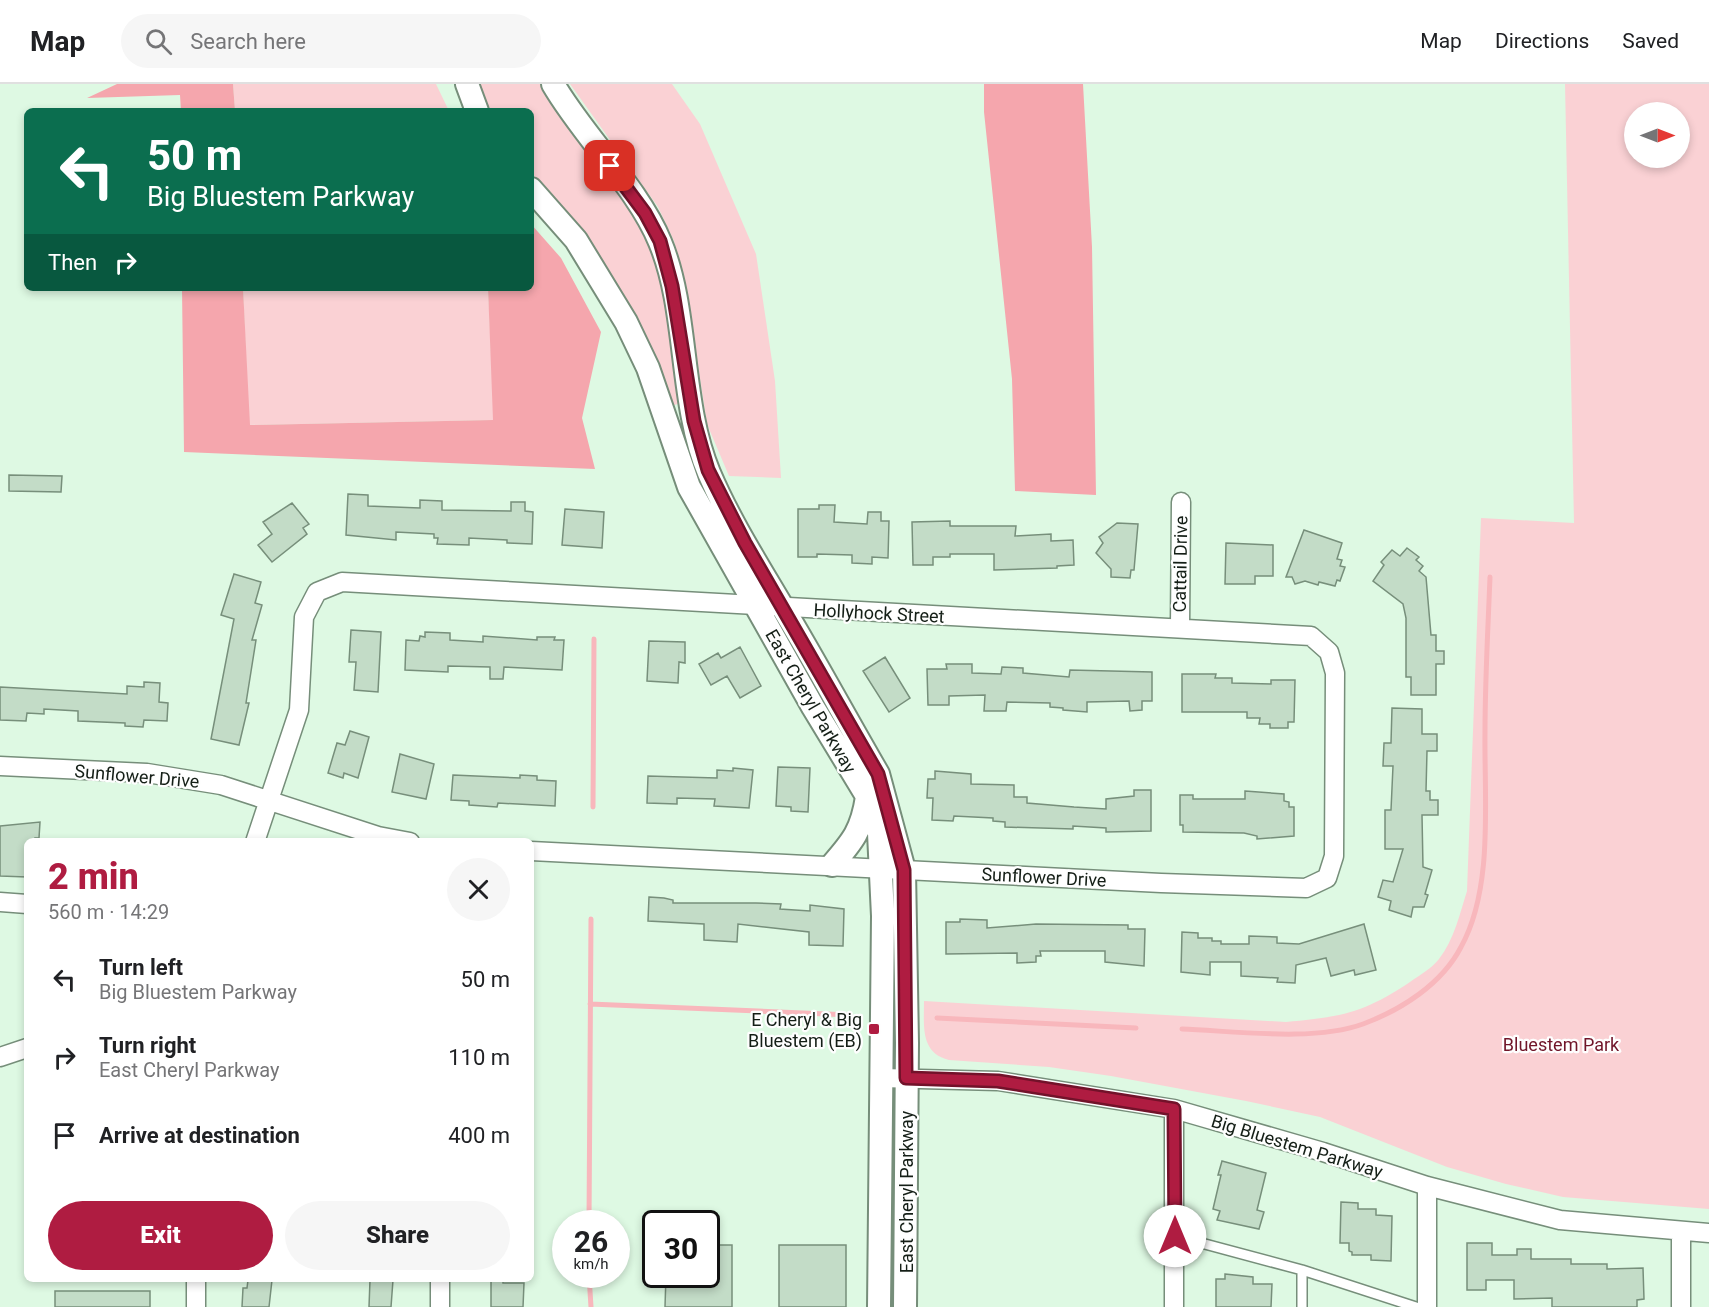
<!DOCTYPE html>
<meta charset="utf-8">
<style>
body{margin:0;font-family:Roboto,sans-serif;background:#f6f6f6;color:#202124;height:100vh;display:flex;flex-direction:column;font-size:22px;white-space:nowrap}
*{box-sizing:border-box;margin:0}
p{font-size:20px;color:#757577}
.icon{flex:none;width:33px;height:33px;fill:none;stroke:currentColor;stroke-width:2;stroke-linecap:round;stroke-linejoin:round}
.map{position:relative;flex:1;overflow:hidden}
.side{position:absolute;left:24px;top:754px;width:510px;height:444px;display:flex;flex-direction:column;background:#fff;border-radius:9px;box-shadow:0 3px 9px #0003}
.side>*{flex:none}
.top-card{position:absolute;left:24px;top:24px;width:510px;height:183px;border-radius:9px;box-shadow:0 3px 9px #0003;background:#0b6e4f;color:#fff;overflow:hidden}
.needle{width:39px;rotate:90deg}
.buttons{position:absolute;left:1624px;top:18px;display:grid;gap:12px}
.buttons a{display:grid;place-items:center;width:66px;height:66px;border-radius:50%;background:#fff;box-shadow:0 3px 9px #0003;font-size:30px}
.speed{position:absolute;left:552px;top:1126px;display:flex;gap:12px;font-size:30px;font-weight:700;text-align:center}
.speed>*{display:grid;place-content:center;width:78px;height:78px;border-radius:50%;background:#fff;box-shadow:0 3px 9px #0003;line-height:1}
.speed small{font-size:15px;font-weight:400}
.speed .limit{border:3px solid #111;border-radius:9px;background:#fff;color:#111}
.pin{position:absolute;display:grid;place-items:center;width:51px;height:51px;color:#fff;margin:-26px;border-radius:12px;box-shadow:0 3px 9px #0006}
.me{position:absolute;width:66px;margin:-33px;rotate:0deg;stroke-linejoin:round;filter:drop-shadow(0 0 4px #0008)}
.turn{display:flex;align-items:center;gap:21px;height:126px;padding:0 24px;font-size:27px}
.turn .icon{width:78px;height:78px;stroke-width:2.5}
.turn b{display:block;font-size:42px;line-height:51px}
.then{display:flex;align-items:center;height:57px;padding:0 24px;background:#0003;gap:12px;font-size:22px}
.round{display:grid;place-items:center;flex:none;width:63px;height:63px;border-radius:32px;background:#f6f6f6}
.overview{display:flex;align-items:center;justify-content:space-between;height:102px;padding:0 24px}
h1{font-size:36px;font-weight:800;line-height:45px;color:#af1c41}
.primary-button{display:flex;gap:12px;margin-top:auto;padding:12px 24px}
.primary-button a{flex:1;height:69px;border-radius:36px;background:#af1c41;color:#fff;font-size:24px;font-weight:800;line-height:69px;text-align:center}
.primary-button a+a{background:#f6f6f6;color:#202124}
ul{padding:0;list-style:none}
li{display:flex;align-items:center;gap:18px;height:78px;padding:0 24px}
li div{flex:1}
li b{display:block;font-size:22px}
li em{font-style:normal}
header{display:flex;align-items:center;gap:36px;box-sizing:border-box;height:84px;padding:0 30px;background:#fff;border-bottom:2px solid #e0e0e0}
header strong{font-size:28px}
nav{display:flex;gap:33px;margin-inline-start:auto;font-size:21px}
.search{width:420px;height:54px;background:#f6f6f6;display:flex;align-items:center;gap:15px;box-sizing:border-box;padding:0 21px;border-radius:33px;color:#757577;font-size:22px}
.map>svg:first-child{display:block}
.green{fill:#fad1d4;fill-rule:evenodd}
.forest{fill:#f5a6ad}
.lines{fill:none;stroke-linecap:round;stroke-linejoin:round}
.stream{stroke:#f8b7bc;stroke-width:5}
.building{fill:#c3dcc7;stroke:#778f7b;stroke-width:1.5}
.service-casing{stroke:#768e7a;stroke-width:12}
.minor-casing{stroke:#768e7a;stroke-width:21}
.tertiary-casing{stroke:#768e7a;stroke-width:26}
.service{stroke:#fff;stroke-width:9}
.minor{stroke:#fff;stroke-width:18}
.tertiary{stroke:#fff;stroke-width:22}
.route-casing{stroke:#72122a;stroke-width:15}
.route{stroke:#af1c41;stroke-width:10}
.poi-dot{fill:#af1c41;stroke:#fefefe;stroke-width:2}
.labels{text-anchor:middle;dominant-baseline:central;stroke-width:4.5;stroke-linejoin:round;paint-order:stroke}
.street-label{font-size:18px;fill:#141e16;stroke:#fefefe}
.poi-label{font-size:18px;fill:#141e16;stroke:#fefefe;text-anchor:end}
.park-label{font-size:18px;fill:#701529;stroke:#fefefe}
</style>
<header>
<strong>Map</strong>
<div class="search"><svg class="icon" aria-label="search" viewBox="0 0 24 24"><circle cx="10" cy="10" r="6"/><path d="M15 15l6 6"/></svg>Search here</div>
<nav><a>Map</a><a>Directions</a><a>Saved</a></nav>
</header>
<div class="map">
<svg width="1709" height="1223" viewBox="0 0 1709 1223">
<rect width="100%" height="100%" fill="#def9e3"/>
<path class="green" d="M233,0H436L449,27H235Z
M479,0H544L633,126L647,152L664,207L681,319L671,322C656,287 644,250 626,217C601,169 567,128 531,88V27H490Z
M570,0H672L700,40L756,170L775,297L781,394L729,392L707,340L687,210L674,157L658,123Z
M1565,0H1709V1125L1563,1113L1506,1100L1447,1083L1320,1033L1246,1017L1111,992L1049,983L949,976C920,969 924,942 924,917L1286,938C1341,933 1364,929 1410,898C1420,891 1432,884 1439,875C1454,856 1460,829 1467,807L1481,434L1574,439ZM1635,28H1680V74H1635Z
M243,204H488L494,336L249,341Z"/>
<path class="forest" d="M117,0H233L235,27H181L180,11L87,14Z
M984,0H1083L1092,163L1096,411L1015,407L1012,295L984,28Z
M531,140L561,174L601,248L582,334L595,385L184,368L182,204H243L250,341L493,336L488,204H531Z"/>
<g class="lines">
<path class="stream" d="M593,723L594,555
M590,920L850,931
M937,934L1136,944
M1182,945C1235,947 1314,958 1363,940C1401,926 1442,900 1461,863C1494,804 1484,714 1485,648C1485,596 1488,545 1490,493
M589,1140L591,835
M589,1191L591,1223"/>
</g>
<path class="building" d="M9,391L62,392L61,408L9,407Z
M348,410L368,411V422L420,424V416L442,417V426L511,427V418H525V427L533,428L532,460L507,459V456L469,454V461L437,460L438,454H434V450L396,448V456L346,451Z
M292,419L309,440L303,444L307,450L272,478L258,461L272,450L263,438Z
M819,421H835L834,438L867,440L868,428H881V437H889L888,474L872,473V480L852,479V471L817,470V473H798V425H819Z
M565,425L604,428L602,464L562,461Z
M950,437V442H1016L1015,452L1051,450V457L1073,456L1074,481L1057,482V484L994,486V470H950V473H933V481H913L912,438Z
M1117,439L1138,440L1134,486H1131L1130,494L1111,493V485L1096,469L1103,459L1099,453Z
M1304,446L1342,459L1337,475L1342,476L1340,482L1345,483L1340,497L1337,496L1335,502L1319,498L1318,501L1305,497L1295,500L1292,493H1286Z
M1226,459L1273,461V492H1255V500H1225Z
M1407,464L1419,473L1416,476L1423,482L1419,487L1426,493L1431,551H1436V567H1444V580H1436V611H1411V593H1406V534L1403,520L1373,497L1384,481L1381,478L1392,466L1400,472Z
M234,490L261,498L255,519L262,521L252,556H256L246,619H249L239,661L211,655L234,535L221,531Z
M351,546L381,548L378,608L354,606L356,578H349Z
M425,548L450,549V556L483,558V552L537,556V553H555L554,556H564L562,586L504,583L503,595H490V583L448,582V588L405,586L406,556L419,557L420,552L425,553Z
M649,557L685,558V579L679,578L678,599L647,597Z
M740,563L761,602L740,614L727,592L711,601L699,580L718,569L721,574Z
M885,573L910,614L889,628L863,587Z
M946,580H972V589L1001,590L1002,583L1023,584V589L1069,593L1070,586L1152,588V617H1142V626L1130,627L1129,617L1087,618V628L1063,626V624L1050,623V619L1007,618L1006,627H984L985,611L949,612V621H928L927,585H947Z
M1182,590H1216L1215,594H1232V599L1271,600V596H1295L1294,638H1288V644H1270V640H1259L1260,634H1247V628H1182Z
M144,598L160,599L159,618L168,619L167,637L144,636L143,643L125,642V639L78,637V627L44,625V630L27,629L26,637L0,636V603L127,610V602L144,603Z
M1392,624L1422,625V650H1437V667H1427L1426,707H1430V716H1438V731H1422L1423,783L1432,786L1425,810L1428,811L1424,823H1413L1411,833L1389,826L1391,817L1378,813L1383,796L1393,798L1403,765H1385V726H1391L1393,682H1383L1384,659H1391Z
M350,647L369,653L358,694L344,689L343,694L328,689L337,659L345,661Z
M400,670L434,680L426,715L392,708Z
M778,683L810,684L808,728L791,727V723L776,722Z
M733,684L753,686L749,724L714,722L715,715L677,714V720L647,719L648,692L717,694V686L733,687Z
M935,687L971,690V700L1014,701V713H1027V719L1074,723L1106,725V715L1134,712V706H1151V747L1106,748V744L1073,742V745L1005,743V738L993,737V734L954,732L953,737L932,736L933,714H927L928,695H935Z
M453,691L520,694V691L537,692V696L556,697L555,722L498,719L497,723L469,721V717L451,716Z
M1245,707L1284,710V717L1289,718V723H1294V752L1257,755V752L1244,749L1183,748V741H1180V711H1193V715H1245Z
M40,738L39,754H35V758H27V793L0,792V742Z
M649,813L664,814L673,816V819H756L781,820L780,825L810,827V821L844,825L843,862L809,861V848L738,840L737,858L704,856V840L648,837Z
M960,835L987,836V844L1036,840L1128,841V845H1145L1144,882L1105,878V867H1040L1041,872H1036V878L1017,879V869L946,870V838H960Z
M1364,840L1376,886L1355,891L1354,886L1331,892L1326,874L1296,881L1295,899L1277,898L1278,894L1241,892V878H1210V891L1181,888L1182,848L1198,849V854H1212V857H1221V860H1249V852L1277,853V859L1299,860Z
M1222,1077L1266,1089L1257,1126L1264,1128L1259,1145L1217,1136L1220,1127L1213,1125L1221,1091H1218Z
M1341,1118L1358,1119V1125H1376V1131L1392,1132L1391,1177L1371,1176V1171H1352V1168L1349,1167V1159H1340Z
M1467,1159H1492V1171H1517V1165H1531V1175H1571V1180H1607V1185L1643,1184L1644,1215L1637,1216V1223H1552V1214L1514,1215V1196H1486V1206H1467Z
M708,1161H732V1223H665L666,1191H708Z
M779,1161H846V1223H779Z
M1225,1190L1253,1193V1200H1272L1271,1223H1216V1195H1225Z
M248,1196H272L269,1223H242L243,1204H247Z
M370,1196H393L391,1223H369Z
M491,1196H503V1199H524L523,1223H491Z
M55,1207H150V1223H55Z"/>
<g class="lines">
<defs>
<path id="service" d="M1175,1152L1302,1186L1416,1223
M1302,1223V1186"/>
<path id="minor" d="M1180,543L1181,418
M0,682L147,689L221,701L378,752L410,758
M255,758L299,626L304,533L317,508L342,498L1311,552L1329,568L1335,589L1334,772L1327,794L1306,804L1161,799L531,767
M0,818L27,820
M0,973L27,964
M881,994L998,997L1174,1025L1323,1068L1427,1102L1560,1136L1709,1149
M1427,1102V1223
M196,1196V1223
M440,1223V1196
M1174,1223V1025
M1681,1223V1148"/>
<path id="tertiary" d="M467,0L477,27
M553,0C583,52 638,104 660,158C689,227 679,318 709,389C729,436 757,480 783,524C816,579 846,635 878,690L904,786L907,959L905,1223
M531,105L576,156L626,238L648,284L689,403L813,623L867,712L879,749L883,832L879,1223
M832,781C853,757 862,746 867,713"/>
</defs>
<use href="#service" class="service-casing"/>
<use href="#minor" class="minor-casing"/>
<use href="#tertiary" class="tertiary-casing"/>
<use href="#service" class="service"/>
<use href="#minor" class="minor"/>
<use href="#tertiary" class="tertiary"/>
</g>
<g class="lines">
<defs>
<path id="route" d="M610,82L645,129L660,157L672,202L694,337L708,386L745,459L878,690L904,786L906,994L998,997L1174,1025L1175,1152"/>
</defs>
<use href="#route" class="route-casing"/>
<use href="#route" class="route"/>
</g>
<rect class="poi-dot" x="868" y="939" width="12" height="12" rx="3"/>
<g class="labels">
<g class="street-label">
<text transform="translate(1180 480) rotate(-89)">Cattail Drive</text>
<text transform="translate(879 529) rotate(3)">Hollyhock Street</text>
<text transform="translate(811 617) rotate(60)">East Cheryl Parkway</text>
<text transform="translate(137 692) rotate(5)">Sunflower Drive</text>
<text transform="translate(1044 793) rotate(3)">Sunflower Drive</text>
<text transform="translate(1297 1062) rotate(17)">Big Bluestem Parkway</text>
<text transform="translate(906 1108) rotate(-90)">East Cheryl Parkway</text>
</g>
<g class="poi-label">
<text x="862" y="935">E Cheryl &amp; Big<tspan x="862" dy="21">Bluestem (EB)</tspan></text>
</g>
<g class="park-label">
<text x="1561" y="960">Bluestem Park</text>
</g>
</g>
</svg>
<div class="buttons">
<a><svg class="needle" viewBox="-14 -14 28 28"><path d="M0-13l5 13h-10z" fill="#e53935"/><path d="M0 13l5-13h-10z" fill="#757577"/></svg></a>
</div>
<div class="speed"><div>26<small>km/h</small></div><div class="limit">30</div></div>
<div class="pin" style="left:610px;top:82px;background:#d93025"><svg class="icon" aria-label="arrive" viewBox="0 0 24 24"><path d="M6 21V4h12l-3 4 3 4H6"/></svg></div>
<svg class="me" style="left:1175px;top:1152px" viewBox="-20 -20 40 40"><circle r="19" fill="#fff"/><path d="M0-13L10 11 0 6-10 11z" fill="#af1c41"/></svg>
<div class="top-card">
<div class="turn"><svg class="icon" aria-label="left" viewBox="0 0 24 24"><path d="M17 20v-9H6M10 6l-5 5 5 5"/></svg><div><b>50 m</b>Big Bluestem Parkway</div></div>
<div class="then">Then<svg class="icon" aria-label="right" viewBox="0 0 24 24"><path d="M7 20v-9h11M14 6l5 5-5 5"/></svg></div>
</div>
<section class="side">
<div class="overview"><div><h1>2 min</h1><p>560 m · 14:29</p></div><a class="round"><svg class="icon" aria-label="close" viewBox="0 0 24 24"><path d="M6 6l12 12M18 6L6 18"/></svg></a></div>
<ul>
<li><svg class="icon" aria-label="left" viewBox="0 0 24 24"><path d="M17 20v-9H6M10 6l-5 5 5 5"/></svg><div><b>Turn left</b><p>Big Bluestem Parkway</p></div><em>50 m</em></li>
<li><svg class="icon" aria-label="right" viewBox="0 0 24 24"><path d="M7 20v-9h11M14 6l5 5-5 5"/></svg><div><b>Turn right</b><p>East Cheryl Parkway</p></div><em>110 m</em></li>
<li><svg class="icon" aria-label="arrive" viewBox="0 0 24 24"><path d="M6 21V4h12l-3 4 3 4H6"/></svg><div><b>Arrive at destination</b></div><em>400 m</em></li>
</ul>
<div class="primary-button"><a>Exit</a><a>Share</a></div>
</section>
</div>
